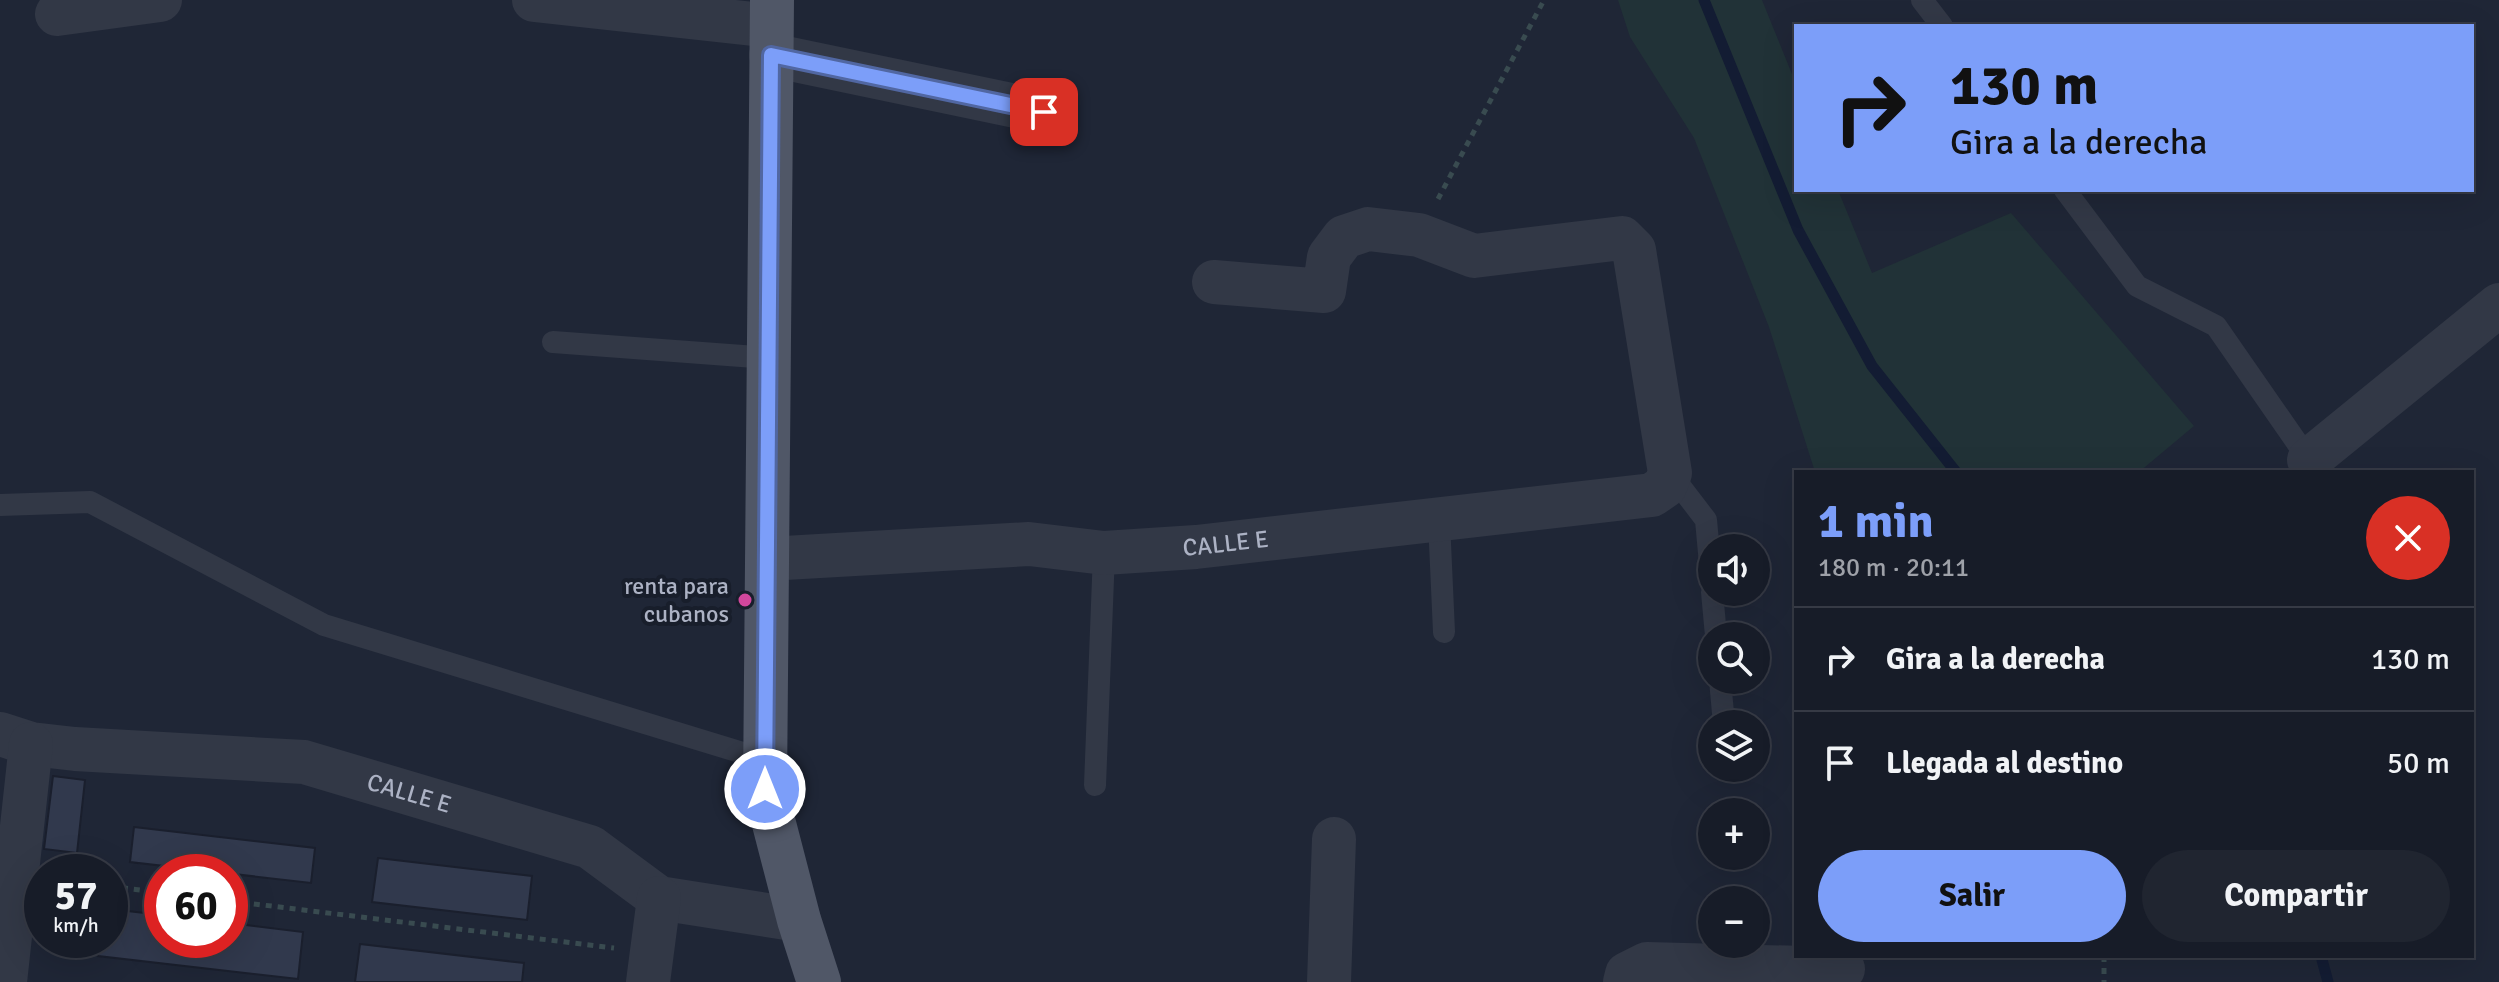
<!DOCTYPE html>
<html lang="es">
<meta charset="utf-8">
<style>
body{margin:0;font-family:Signika,sans-serif;background:#202530;color:#f1f3f6;height:100vh;display:flex;flex-direction:column;font-size:30px;white-space:nowrap}
*{box-sizing:border-box;margin:0}
p{font-size:26px;color:#9ea1a8}
.icon{flex:none;width:44px;height:44px;fill:none;stroke:currentColor;stroke-width:2;stroke-linecap:round;stroke-linejoin:round}
.map{position:relative;flex:1;overflow:hidden}
.drawer{position:absolute;left:1794px;top:470px;width:680px;height:488px;display:flex;flex-direction:column;background:#171c28;border-radius:0px;box-shadow:0 8px 32px #0002,0 0 0 2px #363a45}
.drawer>*{flex:none}
.top-card{position:absolute;left:1794px;top:24px;width:680px;height:168px;border-radius:0px;box-shadow:0 8px 32px #0002,0 0 0 2px #363a45;background:#7c9ef9;color:#111;overflow:hidden}
.fabs{position:absolute;left:1698px;top:534px;display:grid;gap:16px}
.fabs a{display:grid;place-items:center;width:72px;height:72px;border-radius:50%;background:#171c28;box-shadow:0 8px 32px #0002,0 0 0 2px #363a45;font-size:40px}
.speed{position:absolute;left:24px;top:854px;display:flex;gap:16px;font-size:40px;font-weight:700;text-align:center}
.speed>*{display:grid;place-content:center;width:104px;height:104px;border-radius:50%;background:#171c28;box-shadow:0 8px 32px #0002,0 0 0 2px #363a45;line-height:1}
.speed small{font-size:20px;font-weight:400}
.speed .limit{border:12px solid #d22;background:#fff;color:#111}
.pin{position:absolute;display:grid;place-items:center;width:68px;height:68px;color:#fff;margin:-34px;border-radius:16px;box-shadow:0 4px 12px #0006}
.me{position:absolute;width:88px;margin:-44px;rotate:0deg;stroke-linejoin:round;filter:drop-shadow(0 0 6px #0008)}
.turn{display:flex;align-items:center;gap:28px;height:168px;padding:0 24px;font-size:36px}
.turn .icon{width:104px;height:104px;stroke-width:2.5}
.turn b{display:block;font-size:56px;line-height:68px}
.round{display:grid;place-items:center;flex:none;width:84px;height:84px;border-radius:42px;background:#202530}
.headline{display:flex;align-items:center;justify-content:space-between;height:136px;padding:0 24px}
h1{font-size:48px;font-weight:800;line-height:60px;color:#7c9ef9}
.button{display:flex;gap:16px;margin-top:auto;padding:16px 24px}
.button a{flex:1;height:92px;border-radius:48px;background:#7c9ef9;color:#111;font-size:32px;font-weight:800;line-height:92px;text-align:center}
.button a+a{background:#202530;color:#f1f3f6}
ul{padding:0;list-style:none}
li{display:flex;align-items:center;gap:24px;height:104px;padding:0 24px;border-top:2px solid #363a45}
li div{flex:1}
li b{display:block;font-size:30px}
li em{font-style:normal}
.map>svg:first-child{display:block}
.green{fill:#213237}
.lines{fill:none;stroke-linecap:round;stroke-linejoin:round}
.stream{stroke:#131c33;stroke-width:11}
.building{fill:#31394d;stroke:#1a1f2d;stroke-width:2}
.path{stroke:#394b50;stroke-width:5;stroke-dasharray:6 6;stroke-linecap:butt}
.service{stroke:#323846;stroke-width:22}
.minor{stroke:#323846;stroke-width:44}
.primary{stroke:#505767;stroke-width:44}
.route-casing{stroke:#5167a2;stroke-width:20}
.route{stroke:#7c9ef9;stroke-width:14}
.hotel-dot{fill:#d1479c;stroke:#181e2b;stroke-width:3}
.labels{text-anchor:middle;dominant-baseline:central;stroke-width:8;stroke-linejoin:round;paint-order:stroke}
.street-label{font-size:24px;fill:#acb2c4;stroke:#181e2b}
.poi-label{font-size:24px;fill:#acb2c4;stroke:#181e2b;text-anchor:end}
</style>
<div class="map">
<svg width="2499" height="982" viewBox="0 0 2499 982">
<rect width="100%" height="100%" fill="#1f2636"/>
<path class="green" d="M1618,0H1762L1796,84V190H1838L1872,273L2011,213L2194,426L2139,472H1815L1769,327L1694,138L1630,37Z"/>
<g class="lines">
<path class="stream" d="M1704,0L1798,230L1872,366L1956,472
M2321,956L2328,982"/>
</g>
<path class="building" d="M53,776L85,780L77,853L44,849Z
M134,827L315,848L311,883L130,862Z
M378,858L532,876L527,920L372,902Z
M110,909L162,915V940H230V923L303,932L298,979L98,956L100,940H110Z
M360,944L524,963L522,982H355Z"/>
<g class="lines">
<path class="path" d="M1438,199L1544,0
M110,886L162,893
M230,901L614,948
M2104,956V982"/>
<path class="service" d="M1922,0L1942,26
M2065,190L2137,286L2216,326L2309,460
M553,342L769,358
M1670,473L1706,520L1712,586
M0,505L90,502L324,625L766,760
M1439,521L1444,632
M1712,592L1716,636
M1720,680L1724,724
M1095,785L1104,553"/>
<g class="minor">
<path d="M534,0L771,26"/>
<path d="M57,14L160,0"/>
<path d="M771,55L1044,112"/>
<path d="M2309,460L2499,305"/>
<path id="s1" d="M767,559L1029,544L1104,553L1196,547L1652,495L1665,486L1670,473L1634,250L1622,238L1474,256L1419,235L1368,229L1344,237L1329,257L1324,291L1214,282"/>
<path id="s2" d="M0,734L31,744L75,749L304,762L590,847L659,898L799,920"/>
<path d="M5,982L31,744"/>
<path d="M648,982L659,898"/>
<path d="M1329,982L1334,839"/>
<path d="M1625,982L1627,974L1647,964L1843,969"/>
</g>
<path class="primary" d="M772,0L765,789L799,920L819,982"/>
</g>
<g class="lines">
<defs>
<path id="route" d="M765,789L771,55L1044,112"/>
</defs>
<use href="#route" class="route-casing"/>
<use href="#route" class="route"/>
</g>
<circle class="hotel-dot" cx="745" cy="600" r="8"/>
<g class="labels">
<g class="street-label">
<text stroke="none"><textPath href="#s1" startOffset="460">CALLE E</textPath></text>
<text stroke="none"><textPath href="#s2" startOffset="416">CALLE E</textPath></text>
</g>
<g class="poi-label">
<text x="729" y="586">renta para<tspan x="729" dy="28">cubanos</tspan></text>
</g>
</g>
</svg>
<div class="fabs">
<a><svg class="icon" aria-label="sound" viewBox="0 0 24 24"><path d="M4 9h4l5-4v14l-5-4H4zM17 9q2 3 0 6"/></svg></a>
<a><svg class="icon" aria-label="search" viewBox="0 0 24 24"><circle cx="10" cy="10" r="6"/><path d="M15 15l6 6"/></svg></a>
<a><svg class="icon" aria-label="layers" viewBox="0 0 24 24"><path d="M12 4l9 5-9 5-9-5zM3 14l9 5 9-5"/></svg></a>
<a>+</a>
<a>−</a>
</div>
<div class="speed"><div>57<small>km/h</small></div><div class="limit">60</div></div>
<div class="pin" style="left:1044px;top:112px;background:#d93025"><svg class="icon" aria-label="arrive" viewBox="0 0 24 24"><path d="M6 21V4h12l-3 4 3 4H6"/></svg></div>
<svg class="me" style="left:765px;top:789px" viewBox="-20 -20 40 40"><circle r="17" fill="#7c9ef9" stroke="#fff" stroke-width="3"/><path d="M0-11L8 9 0 5-8 9z" fill="#fff"/></svg>
<div class="top-card">
<div class="turn"><svg class="icon" aria-label="right" viewBox="0 0 24 24"><path d="M7 20v-9h11M14 6l5 5-5 5"/></svg><div><b>130 m</b>Gira a la derecha</div></div>
</div>
<section class="drawer">
<div class="headline"><div><h1>1 min</h1><p>180 m · 20:11</p></div><a class="round" style="background:#d93025;color:#fff"><svg class="icon" aria-label="close" viewBox="0 0 24 24"><path d="M6 6l12 12M18 6L6 18"/></svg></a></div>
<ul>
<li><svg class="icon" aria-label="right" viewBox="0 0 24 24"><path d="M7 20v-9h11M14 6l5 5-5 5"/></svg><div><b>Gira a la derecha</b></div><em>130 m</em></li>
<li><svg class="icon" aria-label="arrive" viewBox="0 0 24 24"><path d="M6 21V4h12l-3 4 3 4H6"/></svg><div><b>Llegada al destino</b></div><em>50 m</em></li>
</ul>
<div class="button"><a>Salir</a><a>Compartir</a></div>
</section>
</div>
